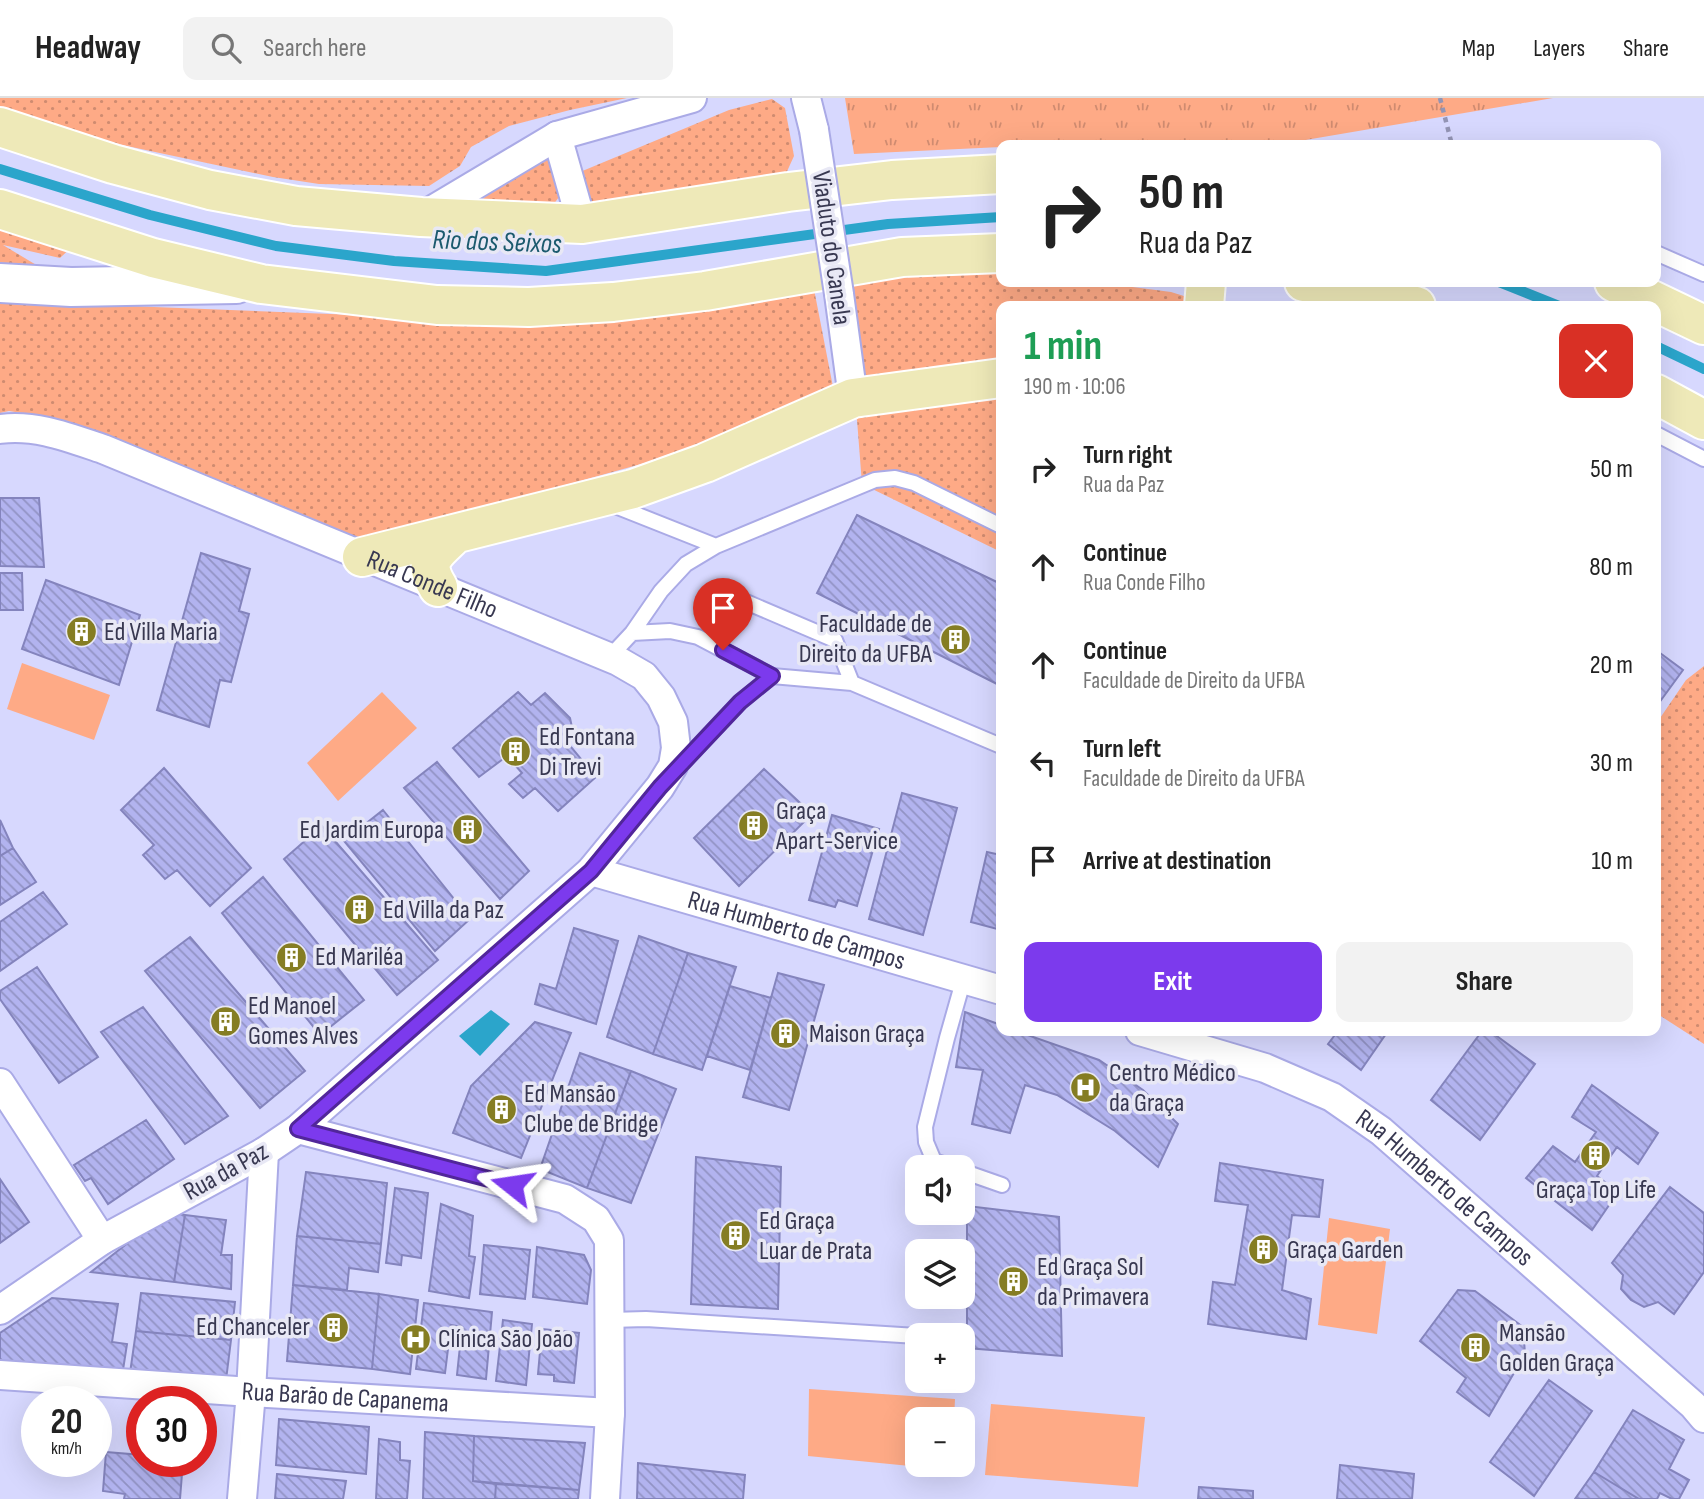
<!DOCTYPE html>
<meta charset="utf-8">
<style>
body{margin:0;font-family:"Sofia Sans Condensed",sans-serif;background:#f2f2f2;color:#222;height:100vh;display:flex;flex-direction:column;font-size:26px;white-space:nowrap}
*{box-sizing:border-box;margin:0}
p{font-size:23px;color:#767676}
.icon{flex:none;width:38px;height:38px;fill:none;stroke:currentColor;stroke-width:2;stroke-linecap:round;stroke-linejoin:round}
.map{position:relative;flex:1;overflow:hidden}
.sheet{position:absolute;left:996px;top:203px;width:665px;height:735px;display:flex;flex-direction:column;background:#fff;border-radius:14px;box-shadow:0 7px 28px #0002}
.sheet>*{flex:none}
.top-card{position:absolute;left:996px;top:42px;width:665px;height:147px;border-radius:14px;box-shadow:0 7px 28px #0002;background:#fff;color:#222;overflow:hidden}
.tools{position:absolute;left:905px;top:1057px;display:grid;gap:14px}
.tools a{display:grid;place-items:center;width:70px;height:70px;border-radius:14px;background:#fff;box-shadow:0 7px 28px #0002;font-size:35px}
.speed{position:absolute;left:21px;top:1288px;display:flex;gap:14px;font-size:35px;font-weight:700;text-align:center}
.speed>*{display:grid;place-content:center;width:91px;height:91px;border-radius:50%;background:#fff;box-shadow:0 7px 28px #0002;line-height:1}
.speed small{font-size:18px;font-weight:400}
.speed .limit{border:10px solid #d22;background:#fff;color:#111}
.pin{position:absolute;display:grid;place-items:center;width:60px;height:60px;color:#fff;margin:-72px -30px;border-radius:50% 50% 50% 0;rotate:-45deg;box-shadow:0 0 7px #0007}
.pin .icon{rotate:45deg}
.me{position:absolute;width:77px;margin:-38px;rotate:285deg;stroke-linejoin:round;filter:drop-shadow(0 0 5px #0008)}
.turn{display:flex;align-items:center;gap:24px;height:147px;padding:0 28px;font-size:32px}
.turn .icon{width:91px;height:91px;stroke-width:2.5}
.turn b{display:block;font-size:49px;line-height:60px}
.round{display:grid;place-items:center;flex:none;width:74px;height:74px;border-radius:14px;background:#f2f2f2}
.headline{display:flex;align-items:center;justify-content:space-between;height:119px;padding:0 28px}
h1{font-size:42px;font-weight:700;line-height:52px;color:#1e9e55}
.action{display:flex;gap:14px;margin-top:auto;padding:14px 28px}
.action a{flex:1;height:80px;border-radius:14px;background:#7c3aed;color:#fff;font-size:28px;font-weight:700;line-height:80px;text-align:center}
.action a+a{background:#f2f2f2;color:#222}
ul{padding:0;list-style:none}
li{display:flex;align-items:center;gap:21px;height:98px;padding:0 28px}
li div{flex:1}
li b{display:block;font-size:26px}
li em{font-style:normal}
header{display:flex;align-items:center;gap:42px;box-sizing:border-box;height:98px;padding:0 35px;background:#fff;border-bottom:2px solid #e0e0e0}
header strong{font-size:33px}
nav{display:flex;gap:38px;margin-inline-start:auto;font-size:24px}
.search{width:490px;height:63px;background:#f2f2f2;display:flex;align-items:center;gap:18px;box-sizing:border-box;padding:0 24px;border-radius:14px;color:#767676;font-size:26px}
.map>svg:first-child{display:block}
.grass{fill:url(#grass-dots)}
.park{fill:url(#park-tufts)}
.garden{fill:#feaa86}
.water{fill:#2ba5cb}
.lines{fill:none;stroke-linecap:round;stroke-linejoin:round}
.stream{stroke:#2ba5cb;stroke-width:10}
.building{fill:url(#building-back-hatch);stroke:#8484bd;stroke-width:2}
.service-casing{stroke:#aaaae6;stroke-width:18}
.minor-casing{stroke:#aaaae6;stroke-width:32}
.secondary-casing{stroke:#aaaae6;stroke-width:42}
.primary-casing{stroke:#fff;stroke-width:42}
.path{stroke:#9394b4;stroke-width:4.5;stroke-dasharray:5 5;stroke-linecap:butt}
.service{stroke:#fff;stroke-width:14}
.minor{stroke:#fff;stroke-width:28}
.secondary{stroke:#fff;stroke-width:38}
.primary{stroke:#eee9b8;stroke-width:38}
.minor-bridge-casing{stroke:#aaaae6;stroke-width:32;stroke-linecap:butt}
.minor-bridge{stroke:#fff;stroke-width:28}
.route-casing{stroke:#51269a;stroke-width:18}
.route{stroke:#7c3aed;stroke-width:12}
.labels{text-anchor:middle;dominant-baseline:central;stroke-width:7;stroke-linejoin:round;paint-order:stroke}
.street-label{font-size:26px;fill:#383851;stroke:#e8e8f5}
.poi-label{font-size:26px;fill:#383851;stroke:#e8e8f5;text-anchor:start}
.water-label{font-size:28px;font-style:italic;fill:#1b5a6e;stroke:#e8e8f5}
</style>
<header>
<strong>Headway</strong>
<div class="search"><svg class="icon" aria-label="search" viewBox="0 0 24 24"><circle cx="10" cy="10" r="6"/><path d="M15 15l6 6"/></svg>Search here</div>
<nav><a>Map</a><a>Layers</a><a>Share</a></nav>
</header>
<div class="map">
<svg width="1704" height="1401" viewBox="0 0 1704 1401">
<defs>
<pattern id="grass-dots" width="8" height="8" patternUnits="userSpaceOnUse" patternTransform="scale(1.75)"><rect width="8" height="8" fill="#feaa86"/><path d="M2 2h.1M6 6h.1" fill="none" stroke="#cf8b70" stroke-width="1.8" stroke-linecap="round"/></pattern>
<pattern id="park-tufts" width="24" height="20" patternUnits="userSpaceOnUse" patternTransform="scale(1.75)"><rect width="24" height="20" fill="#feaa86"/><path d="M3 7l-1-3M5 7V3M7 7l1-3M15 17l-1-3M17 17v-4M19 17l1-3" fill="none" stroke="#cf8b70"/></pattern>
<pattern id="building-back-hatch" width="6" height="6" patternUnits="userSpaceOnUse" patternTransform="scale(1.75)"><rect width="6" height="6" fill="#b2b3ef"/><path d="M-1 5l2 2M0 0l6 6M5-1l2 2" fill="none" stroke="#9293c4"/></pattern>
</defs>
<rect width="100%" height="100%" fill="#d7d8fe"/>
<path class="grass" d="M0,0H627L570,12L509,28L471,49L460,68L429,88L319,86L273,79L80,38L0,9Z
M772,1L785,10L794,58L784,80L587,108L580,74L729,12Z
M541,59L549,60L559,99L553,107L483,108L481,102Z
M0,120L77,144L60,160L3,147L103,207L536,224L813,186L833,289L706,348L364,443L47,319L9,313L0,315Z
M1001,171V184H1094L1171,194L1216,208H1001V454L862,386L846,181Z
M1704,568V946L1656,915V626L1686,582Z"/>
<path class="park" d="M845,0H1553L1276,47H1001V49L854,56Z"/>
<path class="garden" d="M22,565L110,597L94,642L7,611Z
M382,594L417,630L338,703L307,665Z
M1329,1120L1390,1131L1377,1236L1318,1227Z
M809,1291L955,1301L954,1321H917V1367H951V1372L808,1358Z
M991,1306L1145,1319L1138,1389L985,1377Z"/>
<path class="water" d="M491,912L510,926L480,958L459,938Z"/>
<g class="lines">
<path class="stream" d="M0,71L150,117L276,148L394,163L546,173L888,126L1001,119
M1499,184L1559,208
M1656,248L1704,271"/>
</g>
<path class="building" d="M0,400H39L44,469L0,468Z
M857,417L1001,486V588L817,495Z
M201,455L250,471L239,513L249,516L231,584L220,582L209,629L157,612Z
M0,475H22L23,512H0Z
M46,482L140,517L119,587L22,551Z
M1656,552L1683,572L1656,609Z
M518,594L531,607L545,595L570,620L573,634L566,643L596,679L558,713L535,690L523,700L509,686L522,675L507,658L479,679L453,650Z
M437,664L529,773L500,801L404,690Z
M164,670L251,770L210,808L177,772L165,781L143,757L154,747L121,712Z
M764,671L812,716L739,788L694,740Z
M902,695L957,710L923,837L869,821Z
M383,712L470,821L435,853L344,743Z
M832,717L879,731L857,808L838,802L835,809L809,802Z
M0,722L13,750L0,758Z
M322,728L438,862L397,897L284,761Z
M13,750L36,784L0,807V758Z
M987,754L1001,757V832L971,824Z
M263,779L364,902L320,937L222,815Z
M43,794L67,826L0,873V824Z
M574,830L618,843L596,926L535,906L540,886L556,891Z
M639,838L688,855L653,956L607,939Z
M190,839L305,973L260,1010L145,873Z
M688,855L736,869L702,972L653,956Z
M37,869L98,959L59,985L0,901V893Z
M778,875L824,887L789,1012L743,999Z
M730,888L771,900L750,972L707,958Z
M143,909L228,1018L185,1046L101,934Z
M965,914L1001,927V933H1016L1099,962L1143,992L1178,1026L1158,1069L1115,1033L1057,997L1025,987L1010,1035L972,1026L983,972L956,969Z
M535,924L571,935L521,1060L453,1035L471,988Z
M1338,933H1388L1361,972L1328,946Z
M1482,933H1490L1535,966L1480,1042L1431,1002Z
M580,955L631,973L587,1090L540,1071Z
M631,973L676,991L631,1105L587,1090Z
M1592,987L1658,1035L1638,1066L1617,1049L1597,1078L1618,1094L1592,1132L1526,1080L1553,1048L1575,1064L1596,1034L1572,1019Z
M146,1022L174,1061L108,1106L91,1080L85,1083L74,1067Z
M696,1059L781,1069L778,1211L691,1206Z
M1220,1065L1323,1082L1319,1119L1292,1117L1282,1192L1311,1201L1306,1241L1208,1226L1213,1184L1235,1187L1248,1107L1215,1103Z
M306,1074L387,1085L381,1146L297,1138Z
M0,1081L29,1124L0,1145Z
M1670,1089L1704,1115V1174L1674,1216L1658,1204L1644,1209L1631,1202L1621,1191L1623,1177L1612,1165Z
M395,1090L428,1095L421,1160L402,1157L401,1167L386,1165Z
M441,1106L473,1118L469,1158L475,1159L469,1200L429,1193Z
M967,1108L1059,1119L1062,1258L967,1250Z
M167,1114L185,1117L174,1184L91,1174Z
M185,1117L226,1122L221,1157H232L231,1191L174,1184Z
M297,1138L381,1146L378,1174L349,1170L347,1192L293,1187Z
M484,1147L530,1152L525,1201L480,1196Z
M537,1149L584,1157L591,1172L587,1206L533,1199Z
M293,1187L379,1196L372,1271L287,1263Z
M1458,1192L1475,1193L1523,1229L1525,1256L1489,1318L1457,1294L1466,1280L1420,1243Z
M141,1195L235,1204L231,1242L136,1233Z
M379,1196L418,1202L410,1276L372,1271Z
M52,1200L118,1206L112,1244L127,1246L123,1272L0,1263V1235Z
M424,1205L492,1214L486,1281L457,1277L462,1229L451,1227L445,1275L416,1271Z
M503,1222L532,1226L526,1287L496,1283Z
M542,1231L579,1235L574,1285L554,1283V1277L538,1276Z
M136,1233L231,1242L226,1282L130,1275Z
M1549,1282L1592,1313L1534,1398L1490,1364Z
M1633,1312L1684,1342L1669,1371L1689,1382L1679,1401H1672L1660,1395L1657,1401H1639L1594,1374Z
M279,1321L369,1329L366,1376L276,1367Z
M425,1334L474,1338L473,1383L496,1386L495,1401H423Z
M474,1338L585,1345L579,1392L473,1383Z
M379,1341L400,1344V1362L410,1363L407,1401H376Z
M106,1354L142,1357V1363H183L180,1401H124L125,1396L103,1393Z
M638,1365L745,1377L743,1401H637Z
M1340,1367L1414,1376L1412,1401H1337Z
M1594,1374L1639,1401H1575Z
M277,1376L346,1383L343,1401H275Z
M496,1386L579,1392L578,1401H495Z
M1199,1389L1253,1393V1401H1198Z"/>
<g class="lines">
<defs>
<path id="service" d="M1656,155L1704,176
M1656,336L1704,361
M610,406L716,448
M746,504L835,542L852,585
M632,535L661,493L686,466L716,448L875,382L895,380L914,385L1001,428
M618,563V550L632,535L670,533L698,539L772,578L852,585L1001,648
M676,672L740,604L772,578
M952,1069L934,1063L926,1044L925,1029L947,940L964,880
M962,1073L1002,1087
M610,1222L646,1221L917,1238"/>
<g id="minor">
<path d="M806,0L814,32"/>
<path d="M557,38L582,126"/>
<path d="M421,119L557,38L692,0"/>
<path d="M839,196L853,300"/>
<path id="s1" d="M0,331C36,326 70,340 103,351L618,563L644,578L661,599L673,624L676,650L673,668L660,689L591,773L298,1031L264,1054L102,1142L0,1212"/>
<path id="s2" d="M591,773L1001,892"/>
<path id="s3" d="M1140,933L1265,970L1332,999L1381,1033L1693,1307L1704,1320"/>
<path d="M0,985L102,1142"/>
<path d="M298,1031L565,1101L596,1121L609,1142L610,1315L605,1401"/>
<path id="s4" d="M0,1277L251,1294L610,1315"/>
<path d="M242,1401L251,1294L264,1054"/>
</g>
<path id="secondary" d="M0,185L71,189L236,186"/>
<path id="primary" d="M0,29L113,66L210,92L296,108L421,119L582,126L788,94L892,82L1001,76
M0,111L153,160L261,186L437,207L529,209L613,204L705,193L902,159L1001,155
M1304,184L1416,208
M1614,184L1704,227
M1204,208L1206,184
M1656,296L1704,322
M362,459L633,391L705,365L853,300L1001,280
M438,489C421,462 436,455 455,436"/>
</defs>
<use href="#service" class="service-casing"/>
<use href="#minor" class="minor-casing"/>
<use href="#secondary" class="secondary-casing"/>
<use href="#primary" class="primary-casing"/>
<path class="path" d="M1440,0L1452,47"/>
<use href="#service" class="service"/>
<use href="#minor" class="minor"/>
<use href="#secondary" class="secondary"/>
<use href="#primary" class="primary"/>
<defs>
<path id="minor-bridge" d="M814,32L839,196"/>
</defs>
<use href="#minor-bridge" class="minor-bridge-casing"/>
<use href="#minor-bridge" class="minor-bridge"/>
</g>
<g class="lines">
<defs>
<path id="route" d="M512,1087L298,1031L591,773L660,689L740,604L772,578L723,552"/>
</defs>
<use href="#route" class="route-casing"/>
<use href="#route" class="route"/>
</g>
<defs>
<symbol id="building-disc" viewBox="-11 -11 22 22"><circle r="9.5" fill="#857d23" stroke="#e8e8f5"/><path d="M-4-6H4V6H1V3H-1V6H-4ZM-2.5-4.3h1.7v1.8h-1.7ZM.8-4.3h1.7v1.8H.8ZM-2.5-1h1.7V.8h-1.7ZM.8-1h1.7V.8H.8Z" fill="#fff"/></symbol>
<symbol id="hospital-disc" viewBox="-11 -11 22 22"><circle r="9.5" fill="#857d23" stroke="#e8e8f5"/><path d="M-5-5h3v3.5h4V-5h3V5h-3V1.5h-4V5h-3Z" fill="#fff"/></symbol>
</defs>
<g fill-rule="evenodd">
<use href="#building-disc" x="64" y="516" width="35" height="35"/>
<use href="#building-disc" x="938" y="524" width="35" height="35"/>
<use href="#building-disc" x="498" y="636" width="35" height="35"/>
<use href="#building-disc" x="736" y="710" width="35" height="35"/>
<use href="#building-disc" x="450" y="714" width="35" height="35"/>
<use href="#building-disc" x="342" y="794" width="35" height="35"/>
<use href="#building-disc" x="274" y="842" width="35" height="35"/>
<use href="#building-disc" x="208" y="906" width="35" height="35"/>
<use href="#building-disc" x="768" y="918" width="35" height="35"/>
<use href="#hospital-disc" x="1068" y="972" width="35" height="35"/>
<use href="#building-disc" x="484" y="994" width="35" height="35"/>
<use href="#building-disc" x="1578" y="1040" width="35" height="35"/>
<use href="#building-disc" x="718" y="1120" width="35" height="35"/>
<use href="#building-disc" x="1246" y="1134" width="35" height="35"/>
<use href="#building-disc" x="996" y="1166" width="35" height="35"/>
<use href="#building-disc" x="316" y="1212" width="35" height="35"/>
<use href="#hospital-disc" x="398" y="1224" width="35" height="35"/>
<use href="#building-disc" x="1458" y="1232" width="35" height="35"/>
</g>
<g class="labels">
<g class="street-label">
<text transform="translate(831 150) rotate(82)">Viaduto do Canela</text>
<text stroke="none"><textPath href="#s1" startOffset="462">Rua Conde Filho</textPath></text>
<text stroke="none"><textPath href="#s2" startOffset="214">Rua Humberto de Campos</textPath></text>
<text transform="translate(226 1074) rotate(-29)">Rua da Paz</text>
<text stroke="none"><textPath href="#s3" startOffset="348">Rua Humberto de Campos</textPath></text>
<text stroke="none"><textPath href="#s4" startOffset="346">Rua Barão de Capanema</textPath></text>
</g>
<g class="poi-label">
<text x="932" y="526" text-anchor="end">Faculdade de<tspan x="932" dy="30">Direito da UFBA</tspan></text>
<text x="104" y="534">Ed Villa Maria</text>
<text x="539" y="639">Ed Fontana<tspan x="539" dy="30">Di Trevi</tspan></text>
<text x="776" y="713">Graça<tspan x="776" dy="30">Apart-Service</tspan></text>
<text x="444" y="732" text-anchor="end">Ed Jardim Europa</text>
<text x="383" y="812">Ed Villa da Paz</text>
<text x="315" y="859">Ed Mariléa</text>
<text x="248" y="908">Ed Manoel<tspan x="248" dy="30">Gomes Alves</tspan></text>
<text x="809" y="936">Maison Graça</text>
<text x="1109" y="975">Centro Médico<tspan x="1109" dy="30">da Graça</tspan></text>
<text x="524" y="996">Ed Mansão<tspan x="524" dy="30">Clube de Bridge</tspan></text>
<text x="1596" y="1092" text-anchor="middle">Graça Top Life</text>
<text x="759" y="1123">Ed Graça<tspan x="759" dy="30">Luar de Prata</tspan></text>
<text x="1287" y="1152">Graça Garden</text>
<text x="1037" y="1169">Ed Graça Sol<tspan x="1037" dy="30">da Primavera</tspan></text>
<text x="310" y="1229" text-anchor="end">Ed Chanceler</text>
<text x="1499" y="1235">Mansão<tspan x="1499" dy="30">Golden Graça</tspan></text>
<text x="438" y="1241">Clínica São João</text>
</g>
<g class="water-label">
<text transform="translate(497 144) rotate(2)">Rio dos Seixos</text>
</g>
</g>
</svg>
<div class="tools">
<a><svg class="icon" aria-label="sound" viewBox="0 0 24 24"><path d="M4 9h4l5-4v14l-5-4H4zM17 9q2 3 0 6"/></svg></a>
<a><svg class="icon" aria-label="layers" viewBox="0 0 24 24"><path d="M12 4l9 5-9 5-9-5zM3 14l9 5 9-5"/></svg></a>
<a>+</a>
<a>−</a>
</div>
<div class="speed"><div>20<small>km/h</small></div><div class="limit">30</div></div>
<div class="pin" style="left:723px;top:552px;background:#d93025"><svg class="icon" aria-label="arrive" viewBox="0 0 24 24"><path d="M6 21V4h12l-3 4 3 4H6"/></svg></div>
<svg class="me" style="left:512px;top:1087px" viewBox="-20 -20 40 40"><path d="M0-17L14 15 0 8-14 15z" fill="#7c3aed" stroke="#fff" stroke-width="4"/></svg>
<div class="top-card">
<div class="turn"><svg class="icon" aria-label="right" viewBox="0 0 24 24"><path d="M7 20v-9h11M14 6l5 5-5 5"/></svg><div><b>50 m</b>Rua da Paz</div></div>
</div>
<section class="sheet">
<div class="headline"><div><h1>1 min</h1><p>190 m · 10:06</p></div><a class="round" style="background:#d93025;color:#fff"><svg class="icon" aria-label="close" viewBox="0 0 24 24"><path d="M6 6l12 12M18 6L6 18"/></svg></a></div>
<ul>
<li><svg class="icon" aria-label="right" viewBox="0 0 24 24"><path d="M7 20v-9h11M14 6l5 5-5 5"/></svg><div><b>Turn right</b><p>Rua da Paz</p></div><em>50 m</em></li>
<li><svg class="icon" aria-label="ahead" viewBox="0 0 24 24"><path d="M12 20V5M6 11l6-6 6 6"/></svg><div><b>Continue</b><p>Rua Conde Filho</p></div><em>80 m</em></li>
<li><svg class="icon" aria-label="ahead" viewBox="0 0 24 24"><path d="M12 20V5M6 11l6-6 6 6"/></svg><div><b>Continue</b><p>Faculdade de Direito da UFBA</p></div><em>20 m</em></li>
<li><svg class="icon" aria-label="left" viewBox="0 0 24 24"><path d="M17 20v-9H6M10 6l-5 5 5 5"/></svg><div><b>Turn left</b><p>Faculdade de Direito da UFBA</p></div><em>30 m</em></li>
<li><svg class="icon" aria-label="arrive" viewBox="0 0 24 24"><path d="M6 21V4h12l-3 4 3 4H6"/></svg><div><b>Arrive at destination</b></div><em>10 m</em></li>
</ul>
<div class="action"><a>Exit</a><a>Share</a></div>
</section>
</div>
